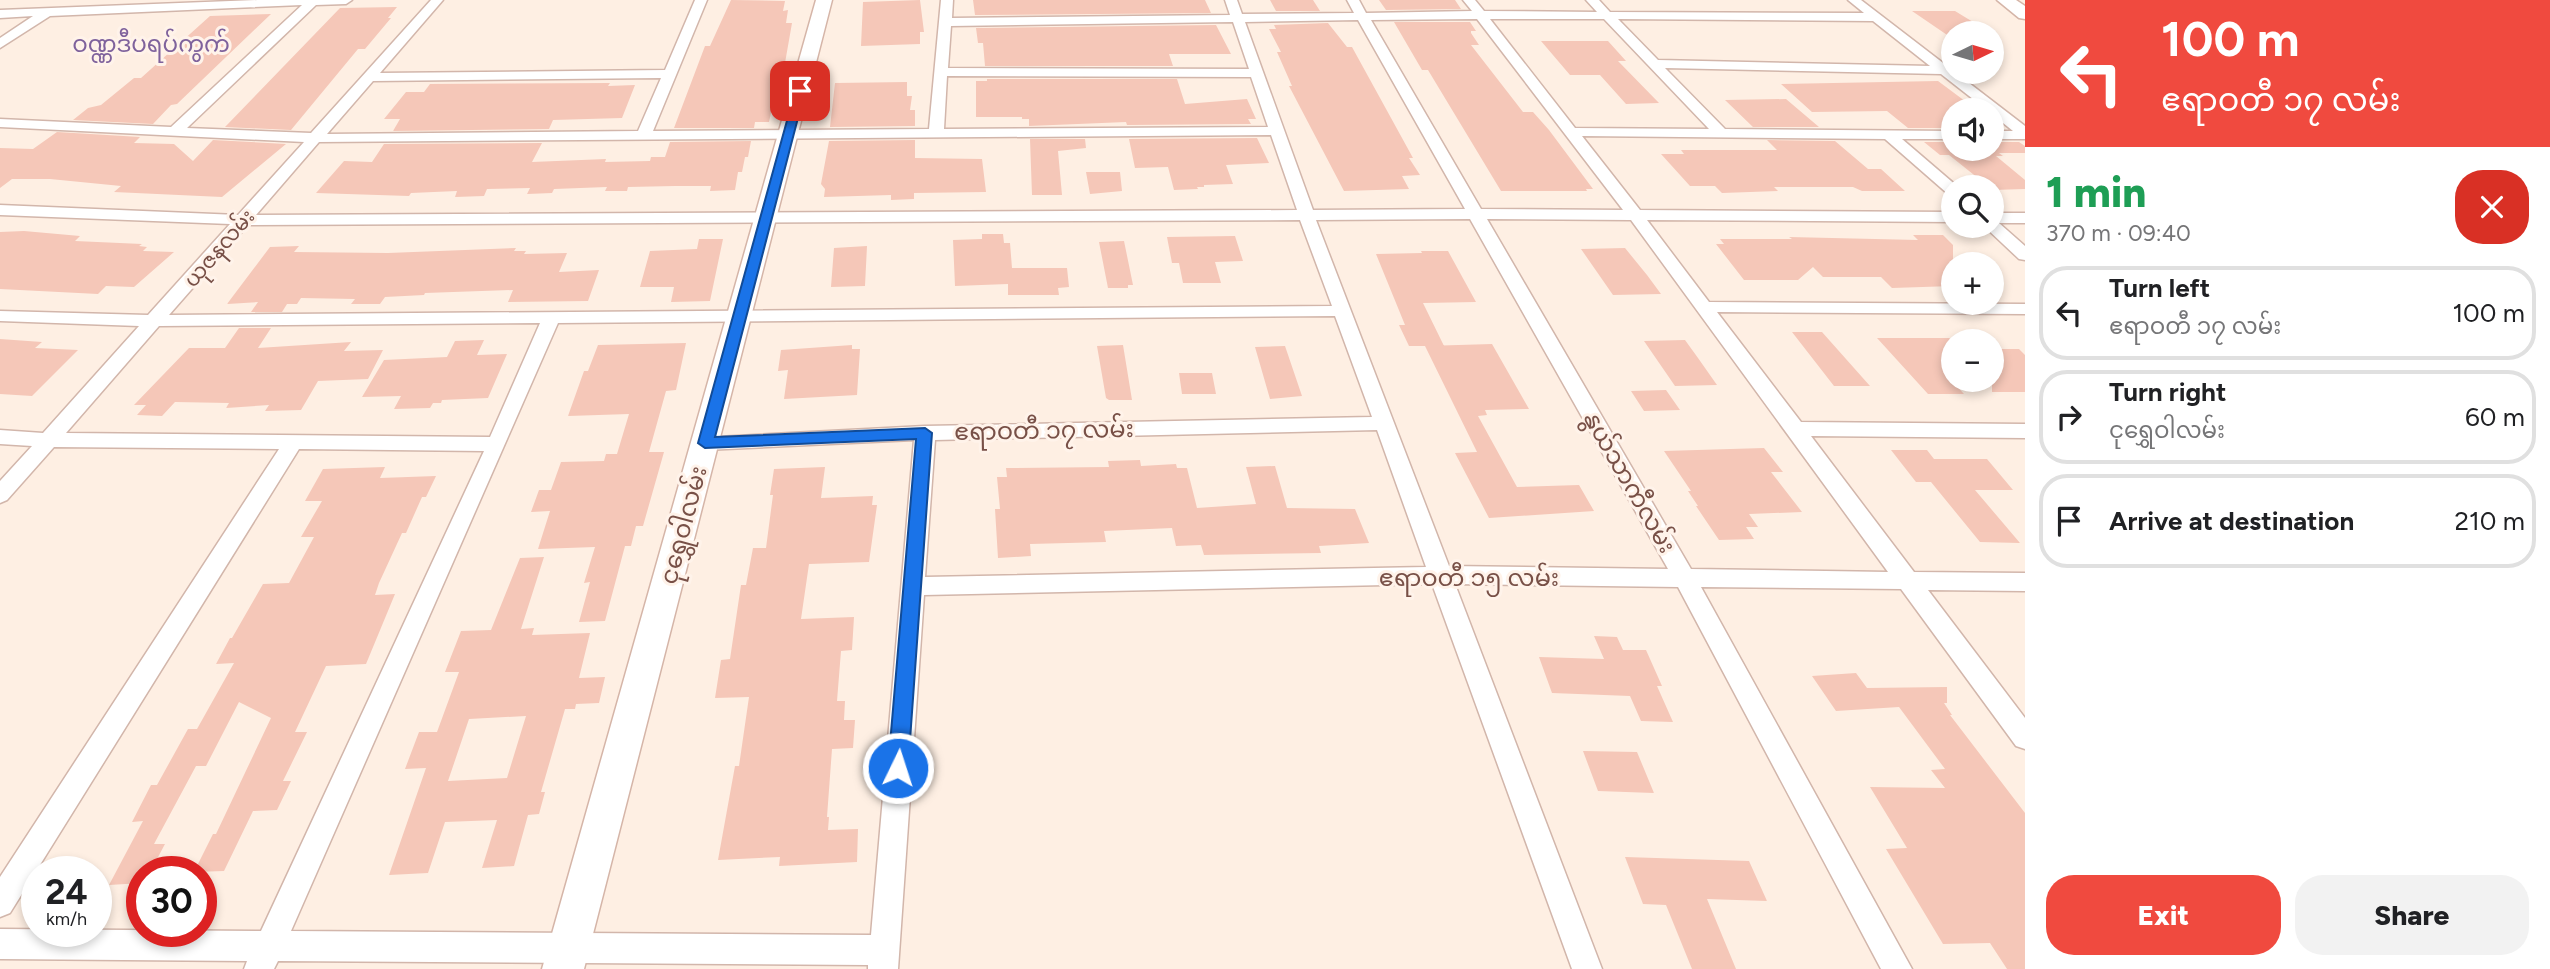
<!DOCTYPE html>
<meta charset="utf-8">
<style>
body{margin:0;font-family:Figtree,"Noto Sans Myanmar",sans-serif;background:#f2f2f2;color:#202124;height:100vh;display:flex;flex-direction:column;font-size:26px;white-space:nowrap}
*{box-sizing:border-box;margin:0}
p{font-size:23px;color:#757577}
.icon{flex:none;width:38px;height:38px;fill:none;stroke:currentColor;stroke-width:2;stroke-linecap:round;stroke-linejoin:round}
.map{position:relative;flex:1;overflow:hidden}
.side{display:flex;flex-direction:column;background:#fff;width:525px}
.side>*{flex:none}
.top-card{background:#f04a3f;color:#fff;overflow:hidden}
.needle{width:46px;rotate:85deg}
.tools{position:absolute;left:1941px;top:21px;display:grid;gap:14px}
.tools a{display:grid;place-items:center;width:63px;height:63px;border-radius:50%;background:#fff;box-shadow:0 4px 10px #0003;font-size:35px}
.speed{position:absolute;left:21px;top:856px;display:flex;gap:14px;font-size:35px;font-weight:700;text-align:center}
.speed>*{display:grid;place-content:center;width:91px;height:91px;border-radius:50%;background:#fff;box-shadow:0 4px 10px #0003;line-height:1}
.speed small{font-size:18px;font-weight:400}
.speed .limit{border:10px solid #d22;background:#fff;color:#111}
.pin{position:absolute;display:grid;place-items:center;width:60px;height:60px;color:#fff;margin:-30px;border-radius:14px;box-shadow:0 4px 10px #0006}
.me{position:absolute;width:77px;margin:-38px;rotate:4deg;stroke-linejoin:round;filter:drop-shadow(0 0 5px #0008)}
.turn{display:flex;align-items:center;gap:24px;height:147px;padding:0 21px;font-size:32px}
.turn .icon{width:91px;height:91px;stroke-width:2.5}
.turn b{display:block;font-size:49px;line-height:60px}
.round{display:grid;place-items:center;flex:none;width:74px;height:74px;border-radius:28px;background:#f2f2f2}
.head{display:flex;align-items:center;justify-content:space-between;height:119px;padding:0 21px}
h1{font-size:42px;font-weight:800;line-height:52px;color:#1e9e55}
.cta{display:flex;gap:14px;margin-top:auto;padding:14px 21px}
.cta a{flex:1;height:80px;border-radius:28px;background:#f04a3f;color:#fff;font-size:28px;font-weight:800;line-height:80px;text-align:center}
.cta a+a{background:#f2f2f2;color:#202124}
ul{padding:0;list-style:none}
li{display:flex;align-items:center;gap:21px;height:94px;margin:0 14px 10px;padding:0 7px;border:4px solid #e0e0e0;border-radius:28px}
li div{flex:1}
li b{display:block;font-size:26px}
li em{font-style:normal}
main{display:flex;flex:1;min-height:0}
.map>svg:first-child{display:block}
.building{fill:#f5c7b8;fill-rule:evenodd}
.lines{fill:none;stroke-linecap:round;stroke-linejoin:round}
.street-casing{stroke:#d2b6ab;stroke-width:3}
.secondary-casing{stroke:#d5b5a8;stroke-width:3}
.street{fill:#fff;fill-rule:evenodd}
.secondary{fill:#fff;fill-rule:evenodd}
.route{fill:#1a73e8;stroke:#114b97;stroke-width:2}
.labels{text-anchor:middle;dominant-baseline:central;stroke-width:6;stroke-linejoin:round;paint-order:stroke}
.far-street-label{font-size:21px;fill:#785047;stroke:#fff3ea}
.far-quarter-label{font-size:23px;fill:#7f629c;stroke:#fff3ea}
.street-label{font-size:24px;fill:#785047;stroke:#fff3ea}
</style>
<main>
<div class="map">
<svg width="2025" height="969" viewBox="0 0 2025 969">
<rect width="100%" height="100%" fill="#feefe3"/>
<path class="building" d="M731,0L785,1L783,11L788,10L786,23H792L782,80H778L769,122H755L754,128H674L705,46H710Z
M920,0L924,32H920V44L861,46L863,2Z
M973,0H1205L1211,13L975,15Z
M1270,0H1313L1320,11H1276Z
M1379,0H1455L1461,9L1386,10Z
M397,7L388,18H391L365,49H358L291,130L225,127L340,8Z
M1912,11H1955L1991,33H1953V39Z
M271,14L177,104L171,105L153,124L73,120L88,108L101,105L134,78H141L210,16Z
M1394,22H1470L1476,31H1471V33L1479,45H1471L1523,112H1533L1549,130L1593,189H1586L1587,191H1501L1428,70H1422Z
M1328,23L1347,47H1352L1413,158H1409L1420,175L1402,176L1409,189L1344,191L1289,86H1292L1277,52H1281L1269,29H1276L1274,25Z
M1216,25L1231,54H1169L1173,66H985L983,43H978L976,28Z
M1541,41H1608L1626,61H1618L1659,103L1626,104L1600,75H1570Z
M987,79H1177L1185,104L1247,99L1256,119H1248L1251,124L1127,125L1126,122L1029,126V119H1022V117H976V81H987Z
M1938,81L1977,110H1953V128H1908L1887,111L1812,112L1781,84Z
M907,82V96H912L910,110H915V126L830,127L835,83Z
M610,83L608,86L635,85L622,118L553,120L549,129L393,131L400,119H384L406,92H424L430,84Z
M1786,99L1819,127H1753L1725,100Z
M57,132L140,137L134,143L174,144L193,161L213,140L286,144L222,197L114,192L121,186L50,179H12L0,188V148L33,149Z
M1257,138L1269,163L1226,165L1233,184L1204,185V187H1197L1198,189L1174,190L1168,167L1135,168L1129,139Z
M1030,139H1085L1086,148L1058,151L1062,195H1032Z
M915,140V158L982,159L986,192L914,193V199L891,200V195L824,197L825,189L821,184L829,141Z
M1767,140L1835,141L1868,169H1881L1905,191H1862L1853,187H1774L1778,191L1722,193L1715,186H1690L1661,154H1684L1681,150H1777Z
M751,141L748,157H745L742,172H738L735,190L710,191L711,186H675L628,187L627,191H605L607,187L554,189L552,193L527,194L530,188L487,189L484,196L455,197L457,191L411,193L409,196L316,193L344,161L372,162L384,144L542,143L532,162L606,159L605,162L650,161L651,157H665L670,142Z
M1992,142H2019L2025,146V153H1999L2003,156H1996L2025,180V189L1993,190L1949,155H1940L1924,142H1953V149H1992Z
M1086,172H1120L1122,191L1090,194Z
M24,231L80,236L75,241L142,244L139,246L147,247L143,251L174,252L134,287L106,286L98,294L0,289V232Z
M982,234H1003L1004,243H1010L1012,268H1067L1069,287L1058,288L1059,295H1008V284L955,286L953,240L982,239Z
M1913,235H1943L1953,245V286L1892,288L1881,277H1823L1813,267L1798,280H1744L1716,244H1724L1720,239H1792L1789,237L1918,240Z
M1235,236L1243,261L1215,262L1221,283H1183L1179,263H1172L1167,237Z
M699,239H723L710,301L671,302L674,287H640L650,251L697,249Z
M1124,241L1133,285H1128V288H1108L1099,242Z
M299,246L294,252L388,253L516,248L514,251H526L524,254L567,253L559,272L599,270L588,301L508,302L513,290L425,293L424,295L385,297L380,304H351L355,299L301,298L297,304H287L282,312H251L258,302L227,304L270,247Z
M867,246L865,286L831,287L834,248Z
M1625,248L1647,275L1661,294L1613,295L1581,249Z
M1421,251H1448L1476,302L1423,303L1444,346H1409L1399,325H1405L1376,254L1422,253Z
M239,328H271L258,348L351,342L344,351L383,350L368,379L318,381L301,410L265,411L269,405L226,408L229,403L175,402L162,416L137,415L146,405H134L189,348H225Z
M1792,332H1822L1870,386H1834Z
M1877,338H1953V382L1964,394H1928Z
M0,339L42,342L35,348L78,350L32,396L0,394Z
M484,340L477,355L507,354L488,398L442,400L441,403H433L430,408L394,409L401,396L362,397L384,360L447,357L455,341Z
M1685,340L1698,358L1717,385L1675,386L1644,341Z
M686,343L676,390L666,391L649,452H664L643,526H636L631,546H625L605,621L579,622L590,582L584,583L595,547L538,549L550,511L531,512L539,490H551L561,462L604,461L606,454H617L629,414L568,416L584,371H588L598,345Z
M1492,344L1529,409L1485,410L1487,415L1478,416L1517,487L1579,485L1594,511L1489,518L1455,453L1477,452L1425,346Z
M852,345V349H860L857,395L784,399L788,370L778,371L781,350Z
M1123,345L1132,400H1109L1106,398L1097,346Z
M1285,346L1302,396L1270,399L1255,347Z
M1992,349H2019L2025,355V392H1992Z
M1179,373H1212L1216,394H1182Z
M1666,390L1680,410L1644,411L1631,391Z
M1764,448L1783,472H1771L1802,512L1749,514L1758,527H1746L1754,539L1719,540L1696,506H1698L1688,491H1691L1664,451Z
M1891,450H1927L1934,459H1987L2013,490H1975L2020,543L1980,542L1931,482H1916Z
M1140,460L1141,466L1176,464L1177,468H1187L1197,508L1256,504L1246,467L1275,466L1287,508L1355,509L1369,543L1319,546L1321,553L1204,555L1201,545L1176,546L1172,528L1104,531L1106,542L1030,544L1031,556L998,558L995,509H1000L997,477H1007L1006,468L1109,467L1108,461Z
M385,467L380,478L436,476L426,497H422L406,533H402L379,583L375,595L395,594L366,664L326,666L295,732H307L283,781H291L277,810L253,811L224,871L194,872L213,834H216L271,718L239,702L206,766H196L154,844H165L150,872H142V883L109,885L143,821L132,822L151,785H157L188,729H197L234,663L216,664L230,638H232L263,584L289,583L314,537H301L322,501H305L323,469Z
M825,467L821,498L873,496L872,505H877L869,562L809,564L801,619L854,617L852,650L841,651L837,701H845L844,720H855L853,748L832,749L827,817H829L828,830L858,829L857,862L779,866L780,857L718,860L735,766H739L749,697L715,698L721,660L730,659L741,585H746L753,548H766L773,495H770L774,469Z
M544,557L521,629L534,628L532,635L590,633L579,678L605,677L599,703L576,704L575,709H565L541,792H545L539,814L528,815L514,866L482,868L497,820L445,822L428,873L389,875L426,768L405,769L419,732H437L459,672H445L461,631L491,630L520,558ZM526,716L507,778L448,781L469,719Z
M1594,636L1617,637L1623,650H1646L1662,686H1657L1673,722L1641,721L1630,696L1552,693L1539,657L1604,659Z
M1856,673L1867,688L1947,687V703H1944L1952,715H1950L2025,813V969H2007L1990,943L1943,944L1886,849L1907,848L1870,787L1945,788L1931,770L1945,769L1899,707L1836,711L1812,676Z
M1583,751L1637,752L1654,793L1598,791Z
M1625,857L1749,861L1767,901L1707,899L1736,969H1692L1666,905L1643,904Z"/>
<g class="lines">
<defs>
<path id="street" d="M258,0H352L346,4L316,5L187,128L311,133L431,0H443L380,73L665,70L695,0H707L653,131L929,129L941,0H953L952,18L1230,15L1225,0H1237L1242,14L1354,13L1347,0H1359L1366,13L1472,11L1463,0H1475L1484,11L1597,12L1586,0H1599L1610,12L1864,13L1848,0H1861L2025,126V139H1992V131H2013L1992,114V110H1987L1941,74L1665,68L1725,129L1953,131V139H1902L1958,187H1953V196L1948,194L1885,139L1582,136L1640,210L1953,212V222L1647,220L1709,302L2025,304V314L1717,312L1801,422L2025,424V438L1811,436L1914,572L2025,573V591L1928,590L2025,718V749L2016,746L1901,589L1701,587L1912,969H1881L1678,587L1455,584L1602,969H1572L1432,584L924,595L898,969H868V965L278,961L274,969H244L247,961L0,959V929L261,931L484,451L299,449L10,913L0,917V877L279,449L54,447L7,500L0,503V481L32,446L0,444V430L43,433L139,326L0,321V311L148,315L230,224L0,215V205L238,215L304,142L0,127V119L171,127L302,5L50,16L0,48V38L33,16L0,18V10ZM1477,19L1623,210L1481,209L1371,20ZM1490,19H1604L1709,129L1575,128ZM1618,19L1873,21L1930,66L1658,60ZM1358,20L1465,209L1313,210L1245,22ZM1233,22L1249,69L948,68L951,26ZM947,76L1251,77L1268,127L944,129ZM661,78L638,131L327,134L373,81ZM1271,135L1297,210L256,215L319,142ZM1470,219L1668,569L1449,566L1316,220ZM1487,219L1631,220L1888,572L1691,569ZM1300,220L1332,306L169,315L248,225ZM1335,316L1372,417L925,426L698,438L695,443L698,448L705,450L914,440L871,935L291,931L558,323ZM540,323L490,437L66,433L159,326ZM1377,430L1426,567L925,577L935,440Z
M1992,213H2025V223H1999L2025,246V260L2019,259L1986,228L1984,226H1992Z"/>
<path id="secondary" d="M816,0H832L584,969H542Z
M1997,0H2016L2025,6V19L2019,18Z"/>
</defs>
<use href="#street" class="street-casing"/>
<use href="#secondary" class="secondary-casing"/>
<use href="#street" class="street"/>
<use href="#secondary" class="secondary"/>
</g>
<path class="route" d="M796,88L805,91L715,437L925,428L932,433L908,768L905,774L898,777L891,774L888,768L916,439L705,448L698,443Z"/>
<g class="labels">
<g class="far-street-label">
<text transform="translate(219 248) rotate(-49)">ယုဇနလမ်း</text>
</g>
<g class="far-quarter-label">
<text x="151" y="44">ဝဏ္ဏဒီပရပ်ကွက်</text>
</g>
<g class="street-label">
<text transform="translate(1044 430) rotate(-1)">ဧရာဝတီ ၁၇ လမ်း</text>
<text transform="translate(1630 482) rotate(60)">နွယ်သာကီလမ်း</text>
<text transform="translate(683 525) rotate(-75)">ငုရွှေဝါလမ်း</text>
<text x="1469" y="577">ဧရာဝတီ ၁၅ လမ်း</text>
</g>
</g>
</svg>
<div class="tools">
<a><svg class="needle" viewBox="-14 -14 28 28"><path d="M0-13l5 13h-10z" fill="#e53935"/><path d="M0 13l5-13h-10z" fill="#757577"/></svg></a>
<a><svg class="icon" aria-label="sound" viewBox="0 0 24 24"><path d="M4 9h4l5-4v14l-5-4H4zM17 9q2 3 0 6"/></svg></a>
<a><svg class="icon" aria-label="search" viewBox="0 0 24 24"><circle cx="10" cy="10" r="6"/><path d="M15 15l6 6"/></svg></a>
<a>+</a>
<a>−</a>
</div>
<div class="speed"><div>24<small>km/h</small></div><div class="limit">30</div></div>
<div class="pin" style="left:800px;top:91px;background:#d93025"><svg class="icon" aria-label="arrive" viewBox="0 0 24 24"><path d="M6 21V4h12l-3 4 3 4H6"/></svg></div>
<svg class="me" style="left:898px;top:768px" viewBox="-20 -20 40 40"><circle r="17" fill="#1a73e8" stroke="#fff" stroke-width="3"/><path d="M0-11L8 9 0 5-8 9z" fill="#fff"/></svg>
</div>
<section class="side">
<div class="top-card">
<div class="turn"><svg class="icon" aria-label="left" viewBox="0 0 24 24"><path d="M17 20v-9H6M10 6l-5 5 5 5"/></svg><div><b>100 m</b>ဧရာဝတီ ၁၇ လမ်း</div></div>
</div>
<div class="head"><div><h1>1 min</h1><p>370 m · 09:40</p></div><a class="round" style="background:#d93025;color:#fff"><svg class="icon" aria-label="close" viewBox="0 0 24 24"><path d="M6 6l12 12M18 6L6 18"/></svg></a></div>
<ul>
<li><svg class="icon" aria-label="left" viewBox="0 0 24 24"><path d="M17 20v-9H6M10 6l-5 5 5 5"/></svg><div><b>Turn left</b><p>ဧရာဝတီ ၁၇ လမ်း</p></div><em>100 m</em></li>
<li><svg class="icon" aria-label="right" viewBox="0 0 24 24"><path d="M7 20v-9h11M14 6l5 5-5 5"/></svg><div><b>Turn right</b><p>ငုရွှေဝါလမ်း</p></div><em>60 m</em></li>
<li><svg class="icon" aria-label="arrive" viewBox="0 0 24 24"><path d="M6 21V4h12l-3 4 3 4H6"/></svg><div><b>Arrive at destination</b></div><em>210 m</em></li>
</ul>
<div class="cta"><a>Exit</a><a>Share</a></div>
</section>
</main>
